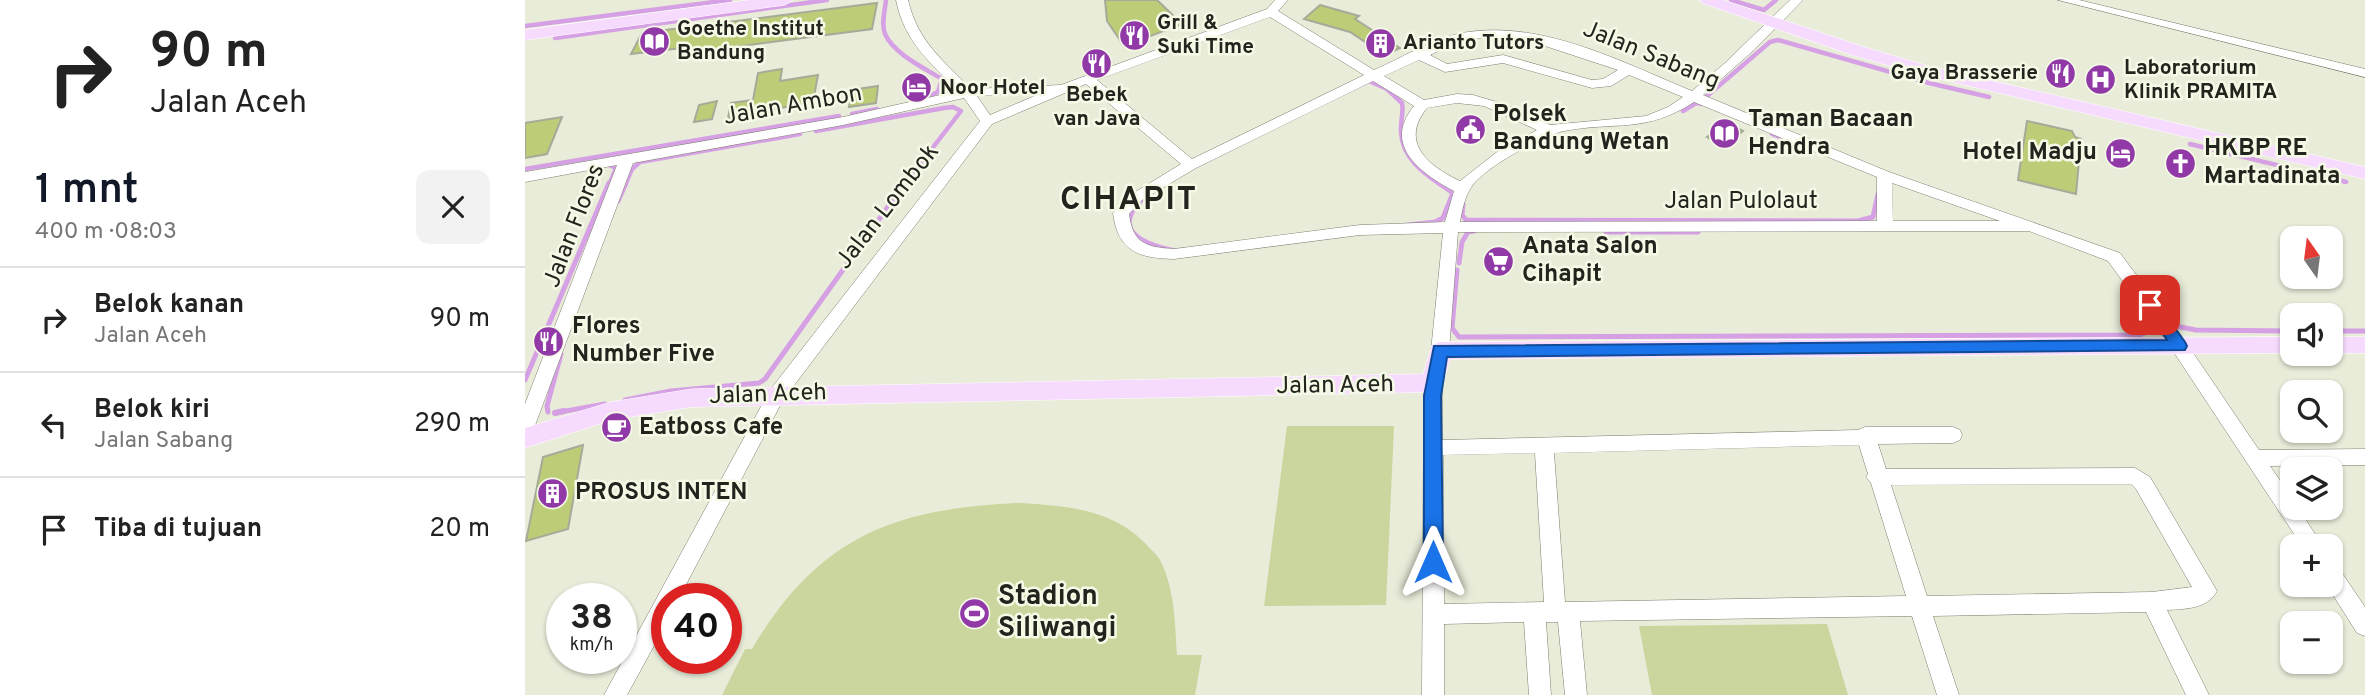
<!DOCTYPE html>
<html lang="id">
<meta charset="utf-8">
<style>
body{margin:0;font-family:Overpass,sans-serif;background:#f2f2f2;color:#222;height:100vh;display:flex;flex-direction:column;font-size:26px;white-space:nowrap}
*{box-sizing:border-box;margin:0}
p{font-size:23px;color:#767676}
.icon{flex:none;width:38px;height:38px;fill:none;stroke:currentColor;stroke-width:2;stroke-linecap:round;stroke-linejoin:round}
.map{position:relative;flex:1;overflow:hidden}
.panel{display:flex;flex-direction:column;background:#fff;width:525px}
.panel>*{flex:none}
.hud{background:#fff;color:#222;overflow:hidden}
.needle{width:46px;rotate:346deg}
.fabs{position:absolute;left:1755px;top:226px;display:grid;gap:14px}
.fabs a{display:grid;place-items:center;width:63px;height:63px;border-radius:14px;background:#fff;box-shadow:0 2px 5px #0004;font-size:35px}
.speed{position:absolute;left:21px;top:583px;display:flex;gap:14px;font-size:35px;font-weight:700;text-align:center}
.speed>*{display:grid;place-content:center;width:91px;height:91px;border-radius:50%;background:#fff;box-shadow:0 2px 5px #0004;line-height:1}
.speed small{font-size:18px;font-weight:400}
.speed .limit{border:10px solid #d22;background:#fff;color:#111}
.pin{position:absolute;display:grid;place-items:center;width:60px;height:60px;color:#fff;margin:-30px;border-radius:14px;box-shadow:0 4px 10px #0006}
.me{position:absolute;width:77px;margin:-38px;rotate:0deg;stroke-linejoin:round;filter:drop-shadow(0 0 5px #0008)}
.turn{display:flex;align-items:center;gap:24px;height:147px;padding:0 35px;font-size:32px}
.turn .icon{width:91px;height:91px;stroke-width:2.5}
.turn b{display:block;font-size:49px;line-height:60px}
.round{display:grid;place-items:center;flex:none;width:74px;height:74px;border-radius:14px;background:#f2f2f2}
.overview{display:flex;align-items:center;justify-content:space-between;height:119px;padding:0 35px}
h1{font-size:42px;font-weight:600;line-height:52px;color:#111827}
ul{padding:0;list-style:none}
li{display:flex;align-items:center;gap:21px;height:105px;padding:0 35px;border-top:2px solid #e0e0e0}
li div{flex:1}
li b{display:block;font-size:26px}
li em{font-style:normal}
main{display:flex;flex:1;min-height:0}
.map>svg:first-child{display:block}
.green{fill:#cad69e}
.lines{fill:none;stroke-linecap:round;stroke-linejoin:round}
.stream-far2{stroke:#d6a0e5;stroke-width:4.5}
.stream-far1{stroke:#d6a0e5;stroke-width:5}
.stream{stroke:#d6a0e5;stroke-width:6}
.building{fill:#bdcd77;stroke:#a6aa98;stroke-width:2}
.minor-casing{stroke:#7c7f6e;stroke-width:1}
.major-casing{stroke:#fff;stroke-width:1}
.minor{fill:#fff;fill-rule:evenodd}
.major{fill:#f7dbff;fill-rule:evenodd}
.route{fill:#1a73e8;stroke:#114b97;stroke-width:2}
.labels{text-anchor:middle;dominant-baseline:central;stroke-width:5;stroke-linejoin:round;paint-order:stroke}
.far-poi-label{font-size:21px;font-weight:bold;fill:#23241d;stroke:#f5fae7;text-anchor:start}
.street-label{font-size:24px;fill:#23241d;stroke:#f5fae7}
.poi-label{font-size:24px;font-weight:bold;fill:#23241d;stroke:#f5fae7;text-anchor:start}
.near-poi-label{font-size:28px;font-weight:bold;fill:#23241d;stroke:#f5fae7;text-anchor:start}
.district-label{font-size:32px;font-weight:bold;letter-spacing:2px;fill:#23241d;stroke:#f5fae7}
</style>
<main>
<section class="panel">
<div class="hud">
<div class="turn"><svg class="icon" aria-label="right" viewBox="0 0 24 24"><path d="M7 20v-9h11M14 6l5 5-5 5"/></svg><div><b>90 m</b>Jalan Aceh</div></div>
</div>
<div class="overview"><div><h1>1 mnt</h1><p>400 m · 08:03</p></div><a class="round"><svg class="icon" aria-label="close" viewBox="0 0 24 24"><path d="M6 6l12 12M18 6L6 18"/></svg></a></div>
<ul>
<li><svg class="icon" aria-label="right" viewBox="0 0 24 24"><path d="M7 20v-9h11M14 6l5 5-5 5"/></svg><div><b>Belok kanan</b><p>Jalan Aceh</p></div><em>90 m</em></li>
<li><svg class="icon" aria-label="left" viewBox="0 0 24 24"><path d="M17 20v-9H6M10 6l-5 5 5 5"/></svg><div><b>Belok kiri</b><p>Jalan Sabang</p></div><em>290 m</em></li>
<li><svg class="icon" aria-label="arrive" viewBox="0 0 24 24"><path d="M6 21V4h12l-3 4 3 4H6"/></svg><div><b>Tiba di tujuan</b></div><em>20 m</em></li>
</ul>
</section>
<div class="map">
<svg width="1840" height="695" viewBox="0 0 1840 695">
<rect width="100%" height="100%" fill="#e8ecd9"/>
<path class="green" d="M762,426H869L861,605L739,606Z
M496,503C542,506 587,509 621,544C625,549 632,554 635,560C650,589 650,624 652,655H677L670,695H197L220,649H227C294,536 370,508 496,503Z
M1302,624L1323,695H1127L1114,626Z"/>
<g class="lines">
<path class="stream-far2" d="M361,0C360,10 356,24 360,34C369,54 399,68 417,79L413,92L393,101
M1206,0L1239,10L1251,0
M0,26L205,0
M30,38L302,0
M1183,101L1182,96L1245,42L1253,40L1404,83L1464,97
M1158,111L1171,103L1177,104
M327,114L352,109
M291,131L419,108L428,107L436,111L379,185
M1247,134L1287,150
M1665,144L1764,168
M0,169L314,116
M1780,172L1821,182
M84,185L91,168L84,165
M100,185L107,169L115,162L275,134
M637,185L670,164L844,81L862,89L877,103C879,113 875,122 876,132C877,157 897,172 916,185"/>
<path class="stream-far1" d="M639,183C591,214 591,239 650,251L910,222L918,218L928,193L914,183
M93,201L101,183
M938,204L937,215L941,220L1333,221L1348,217L1353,194
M1081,232H1173
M934,263L937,242L943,232L949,231
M932,270L927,328L934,337L1615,335L1628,329L1617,307
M1642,317L1650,326L1671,330L1768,331
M1806,331H1840
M0,380L84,183
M100,400L146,391L234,383L240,379L380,183
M23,412L22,406L36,354
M30,413L80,404"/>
<path class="stream" d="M30,413L39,411"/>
</g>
<path class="building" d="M580,0H632L657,24L599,46L582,21Z
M352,3L347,29L154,54L157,48L106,54L117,33Z
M795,5L834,16L830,19L875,48L860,55L825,32L779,19Z
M257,69L255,81L293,75L288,102L203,118L206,103L228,100L233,73Z
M353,86L351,103L324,107L327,90Z
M192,101L187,119L169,122L174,105Z
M37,117L22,154L0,158V123Z
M1502,121L1547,131L1550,137L1556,139L1551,194L1493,180Z
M1200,122L1218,131L1200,146L1182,137Z
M58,445L43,529L1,541L18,457Z"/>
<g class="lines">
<defs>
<path id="minor" d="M371,0H383C393,42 417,59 446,89L536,85L742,9L750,0H763L753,11L849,70C875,59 905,40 932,34C1012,17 1094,61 1167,91L1200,63L1265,0H1278L1229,50L1178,95L1364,172L1595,253L1660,341L1734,450L1840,449V465L1745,466L1768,499V508H1773L1798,546H1777L1648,351L1583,261L1504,231L933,232L924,351L921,356H909L906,351L918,233L835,235L649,259C614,258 593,252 588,213L607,194L656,164L561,84L467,124L258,400L154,598H142V622L102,695H79L245,390L455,121L439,98L318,125L108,163L9,428L7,433L0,435V404L92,165L0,182V172L318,117L433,91C404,61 380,43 371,0ZM745,17L839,75L667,159L572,80ZM964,37L1005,41L1093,70L1078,79L1067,80L978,55L922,64L905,55L935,41ZM894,60L920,72L978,63L1067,88L1086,86L1104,75L1158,97L1143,107L1121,116L1025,125L982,105L948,95L932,94L899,100L859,76ZM848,81L889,106C857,145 895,173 929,191L920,222L835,225L649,249C621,247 608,244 604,214L617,200L671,168ZM519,92L465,115L452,96ZM1169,102L1352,177V221L935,222C937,210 940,196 947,186C959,168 1018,135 1039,131C1091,121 1120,134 1169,102ZM932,103L959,106L1012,130L972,152L935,181C903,166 874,142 902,108ZM1367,183L1475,221H1368Z
M1533,0H1554L1840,69V77Z
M908,376L914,378L917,383V440L1333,430L1340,427H1428L1435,430L1437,435L1435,440L1428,443L1353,444L1361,469L1610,468L1625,477L1692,591C1683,609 1659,609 1642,610L1684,695H1661L1621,612L1408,616L1434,695H1412L1387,616L1055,621L1062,695H1040L1033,622H1021L1026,695H1004L999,622L919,624V695H897L899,383L902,378ZM1334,445L1343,474L1341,477L1346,483L1381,596L1040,602L1029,453ZM1010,453L1019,602L919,604L918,455ZM1606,484L1611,489L1667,587L1627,592L1402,596L1366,485Z
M1806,565L1813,567L1840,607V636L1832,633L1801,584H1806Z"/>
<path id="major" d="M225,0H268L260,5L0,40V30Z
M1175,0H1198L1339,47L1403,66L1840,167V179L1393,74L1327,55L1177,3Z
M1768,337V353L925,359L916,389L908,392L167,407L86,420L0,448V428L86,402L167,389L898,374L907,345L915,342Z
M1806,337H1840V353H1806Z"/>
</defs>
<use href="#minor" class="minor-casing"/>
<use href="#major" class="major-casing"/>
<use href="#minor" class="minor"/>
<use href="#major" class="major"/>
</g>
<path class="route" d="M1625,300L1631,302L1660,342L1662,346L1660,350L922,357L916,396L918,562L915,568L908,570L901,568L899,562V396L909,346L1642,340L1618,305Z"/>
<defs>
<symbol id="restaurant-disc" viewBox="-11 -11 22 22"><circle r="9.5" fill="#913aa7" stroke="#f5fae7"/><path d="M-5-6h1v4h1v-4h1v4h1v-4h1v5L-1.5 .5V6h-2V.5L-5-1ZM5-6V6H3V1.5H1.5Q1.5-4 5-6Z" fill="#fff"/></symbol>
<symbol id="library-disc" viewBox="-11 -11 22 22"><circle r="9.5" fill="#913aa7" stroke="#f5fae7"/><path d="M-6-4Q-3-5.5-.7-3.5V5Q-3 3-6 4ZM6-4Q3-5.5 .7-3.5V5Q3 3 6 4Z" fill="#fff"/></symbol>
<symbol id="building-disc" viewBox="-11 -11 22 22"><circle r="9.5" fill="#913aa7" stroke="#f5fae7"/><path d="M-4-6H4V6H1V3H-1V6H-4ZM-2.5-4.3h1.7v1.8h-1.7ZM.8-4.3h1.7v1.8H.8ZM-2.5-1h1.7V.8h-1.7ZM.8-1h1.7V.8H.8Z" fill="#fff"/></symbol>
<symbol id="hospital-disc" viewBox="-11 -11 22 22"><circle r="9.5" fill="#913aa7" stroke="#f5fae7"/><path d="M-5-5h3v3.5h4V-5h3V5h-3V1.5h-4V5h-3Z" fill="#fff"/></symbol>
<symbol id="hotel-disc" viewBox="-11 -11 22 22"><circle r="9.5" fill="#913aa7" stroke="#f5fae7"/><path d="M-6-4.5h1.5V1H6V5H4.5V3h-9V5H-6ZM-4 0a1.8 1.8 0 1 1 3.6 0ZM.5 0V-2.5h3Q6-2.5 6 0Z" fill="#fff"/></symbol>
<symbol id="civic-disc" viewBox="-11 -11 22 22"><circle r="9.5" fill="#913aa7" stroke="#f5fae7"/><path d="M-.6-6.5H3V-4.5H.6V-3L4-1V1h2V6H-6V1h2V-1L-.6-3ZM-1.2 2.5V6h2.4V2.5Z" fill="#fff"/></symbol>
<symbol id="church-disc" viewBox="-11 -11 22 22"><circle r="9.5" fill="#913aa7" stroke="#f5fae7"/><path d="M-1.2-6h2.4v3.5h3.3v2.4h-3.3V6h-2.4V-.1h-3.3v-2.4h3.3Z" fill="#fff"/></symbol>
<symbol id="supermarket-disc" viewBox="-11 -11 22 22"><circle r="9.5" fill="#913aa7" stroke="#f5fae7"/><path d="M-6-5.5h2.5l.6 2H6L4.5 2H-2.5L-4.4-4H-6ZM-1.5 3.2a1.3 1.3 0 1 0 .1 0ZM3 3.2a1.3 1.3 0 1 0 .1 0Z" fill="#fff"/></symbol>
<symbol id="cafe-disc" viewBox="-11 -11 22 22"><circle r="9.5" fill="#913aa7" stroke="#f5fae7"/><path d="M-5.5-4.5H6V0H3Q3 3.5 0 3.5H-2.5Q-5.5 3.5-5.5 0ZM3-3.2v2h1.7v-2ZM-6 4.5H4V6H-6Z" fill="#fff"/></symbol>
<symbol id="stadium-disc" viewBox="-11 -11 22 22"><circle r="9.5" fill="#913aa7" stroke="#f5fae7"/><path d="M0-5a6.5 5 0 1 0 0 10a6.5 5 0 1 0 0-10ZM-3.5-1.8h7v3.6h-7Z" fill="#fff"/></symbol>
</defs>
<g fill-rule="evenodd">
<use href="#restaurant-disc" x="592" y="18" width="35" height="35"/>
<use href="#library-disc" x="112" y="24" width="35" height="35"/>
<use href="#building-disc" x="838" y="26" width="35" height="35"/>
<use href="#restaurant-disc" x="554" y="46" width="35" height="35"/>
<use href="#restaurant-disc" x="1518" y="56" width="35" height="35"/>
<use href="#hospital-disc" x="1558" y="62" width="35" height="35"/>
<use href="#hotel-disc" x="374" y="70" width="35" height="35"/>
<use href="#civic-disc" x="928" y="112" width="35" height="35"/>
<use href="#library-disc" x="1182" y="116" width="35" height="35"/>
<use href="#hotel-disc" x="1578" y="136" width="35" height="35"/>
<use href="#church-disc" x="1638" y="146" width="35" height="35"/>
<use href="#supermarket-disc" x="956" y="244" width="35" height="35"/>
<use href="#restaurant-disc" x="6" y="324" width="35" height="35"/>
<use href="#cafe-disc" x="74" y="410" width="35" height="35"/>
<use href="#building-disc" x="10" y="476" width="35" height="35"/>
<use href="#stadium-disc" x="432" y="596" width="35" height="35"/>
</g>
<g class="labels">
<g class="far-poi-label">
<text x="632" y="23">Grill &amp;<tspan x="632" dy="24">Suki Time</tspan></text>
<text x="152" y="29">Goethe Institut<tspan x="152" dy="24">Bandung</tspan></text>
<text x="878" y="43">Arianto Tutors</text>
<text x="1599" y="68">Laboratorium<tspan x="1599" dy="24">Klinik PRAMITA</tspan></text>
<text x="1513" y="73" text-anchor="end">Gaya Brasserie</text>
<text x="415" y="88">Noor Hotel</text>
<text x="572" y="95" text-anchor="middle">Bebek<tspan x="572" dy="24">van Java</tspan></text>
</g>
<g class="street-label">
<text transform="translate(1126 56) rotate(22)">Jalan Sabang</text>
<text transform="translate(268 106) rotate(-10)">Jalan Ambon</text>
<text x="1216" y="202">Jalan Pulolaut</text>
<text transform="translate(363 207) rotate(-52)">Jalan Lombok</text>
<text transform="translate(50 226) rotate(-69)">Jalan Flores</text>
<text transform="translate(810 386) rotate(-1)">Jalan Aceh</text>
<text transform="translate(243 395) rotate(-2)">Jalan Aceh</text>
</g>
<g class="poi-label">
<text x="968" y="115">Polsek<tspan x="968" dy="28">Bandung Wetan</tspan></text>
<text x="1223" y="120">Taman Bacaan<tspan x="1223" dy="28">Hendra</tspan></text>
<text x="1679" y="149">HKBP RE<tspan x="1679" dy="28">Martadinata</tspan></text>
<text x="1572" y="153" text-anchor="end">Hotel Madju</text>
<text x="997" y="247">Anata Salon<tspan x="997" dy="28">Cihapit</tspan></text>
<text x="47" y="327">Flores<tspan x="47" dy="28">Number Five</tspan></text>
<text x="114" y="428">Eatboss Cafe</text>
<text x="50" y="493">PROSUS INTEN</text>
</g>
<g class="near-poi-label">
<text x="473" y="597">Stadion<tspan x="473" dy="32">Siliwangi</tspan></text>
</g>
<g class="district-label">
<text x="604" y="201">CIHAPIT</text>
</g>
</g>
</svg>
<div class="fabs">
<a><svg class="needle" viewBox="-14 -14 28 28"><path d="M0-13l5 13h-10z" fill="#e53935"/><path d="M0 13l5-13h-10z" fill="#767676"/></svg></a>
<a><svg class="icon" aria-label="sound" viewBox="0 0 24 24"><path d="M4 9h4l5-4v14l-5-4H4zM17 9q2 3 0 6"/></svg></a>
<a><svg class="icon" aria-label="search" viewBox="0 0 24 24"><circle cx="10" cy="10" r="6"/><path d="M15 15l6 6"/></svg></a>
<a><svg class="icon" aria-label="layers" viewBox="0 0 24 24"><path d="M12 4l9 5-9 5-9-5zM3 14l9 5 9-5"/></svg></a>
<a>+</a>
<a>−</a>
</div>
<div class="speed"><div>38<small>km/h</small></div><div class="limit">40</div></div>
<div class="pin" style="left:1625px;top:305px;background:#d93025"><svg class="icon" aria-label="arrive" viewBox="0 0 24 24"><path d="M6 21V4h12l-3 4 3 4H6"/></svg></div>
<svg class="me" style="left:908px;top:562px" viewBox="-20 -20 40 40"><path d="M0-17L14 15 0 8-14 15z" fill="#1a73e8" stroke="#fff" stroke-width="4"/></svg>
</div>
</main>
